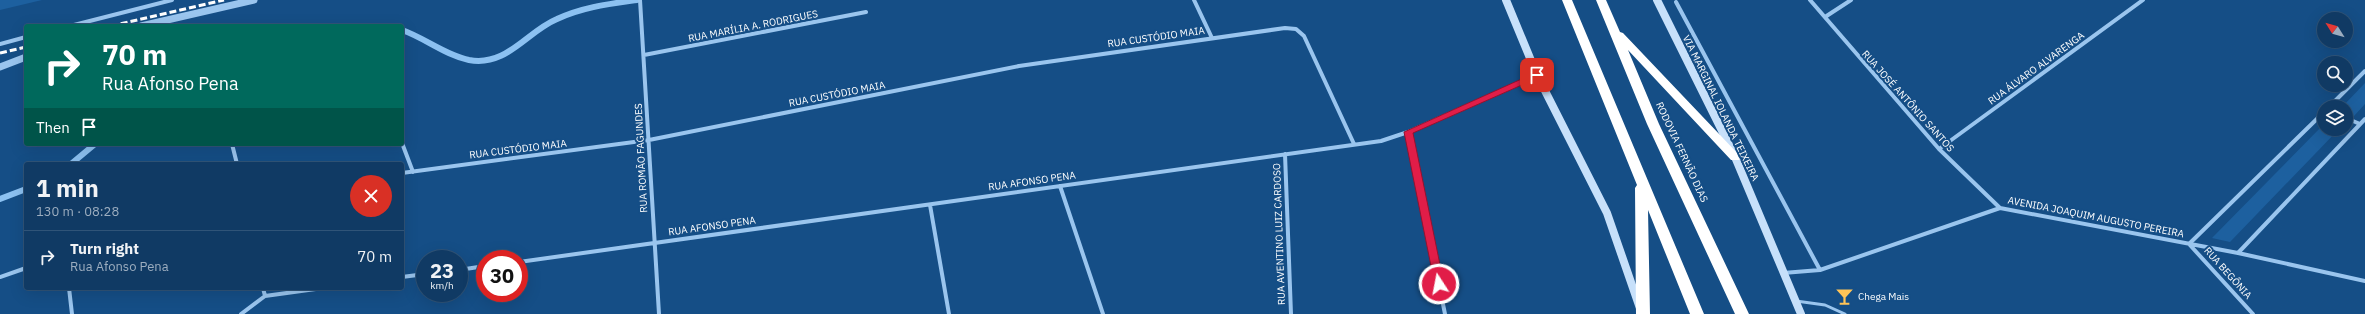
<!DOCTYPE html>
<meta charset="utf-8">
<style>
body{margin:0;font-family:"IBM Plex Sans",sans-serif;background:#19416a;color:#f1f3f6;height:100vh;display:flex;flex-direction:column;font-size:15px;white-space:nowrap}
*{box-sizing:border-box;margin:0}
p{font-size:13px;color:#9cadbf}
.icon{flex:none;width:22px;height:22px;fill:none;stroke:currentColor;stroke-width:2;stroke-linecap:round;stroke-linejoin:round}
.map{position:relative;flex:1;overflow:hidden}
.side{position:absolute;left:24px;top:162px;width:380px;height:128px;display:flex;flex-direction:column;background:#103a64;border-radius:4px;box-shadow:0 4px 16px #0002,0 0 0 1px #305478}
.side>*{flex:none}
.banner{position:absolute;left:24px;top:24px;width:380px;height:122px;border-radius:4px;box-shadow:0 4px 16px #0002,0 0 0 1px #305478;background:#00695c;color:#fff;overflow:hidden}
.needle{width:26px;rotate:307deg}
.tools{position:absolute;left:2317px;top:12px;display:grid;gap:8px}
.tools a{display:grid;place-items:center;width:36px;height:36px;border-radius:50%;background:#103a64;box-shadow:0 4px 16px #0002,0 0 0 1px #305478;font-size:20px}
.speed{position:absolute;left:416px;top:250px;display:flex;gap:8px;font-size:20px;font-weight:700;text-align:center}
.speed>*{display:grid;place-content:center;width:52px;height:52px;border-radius:50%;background:#103a64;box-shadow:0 4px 16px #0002,0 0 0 1px #305478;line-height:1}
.speed small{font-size:10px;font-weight:400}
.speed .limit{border:6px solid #d22;background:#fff;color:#111}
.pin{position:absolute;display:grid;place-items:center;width:34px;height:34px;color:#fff;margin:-17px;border-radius:8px;box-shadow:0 2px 6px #0006}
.me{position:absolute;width:44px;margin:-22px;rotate:349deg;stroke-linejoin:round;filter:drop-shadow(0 0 3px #0008)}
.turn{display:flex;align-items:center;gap:14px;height:84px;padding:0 12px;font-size:18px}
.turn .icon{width:52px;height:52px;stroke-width:2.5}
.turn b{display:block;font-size:28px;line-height:34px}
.then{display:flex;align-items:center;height:38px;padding:0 12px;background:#0003;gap:8px;font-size:15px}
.round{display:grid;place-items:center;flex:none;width:42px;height:42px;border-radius:21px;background:#19416a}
.overview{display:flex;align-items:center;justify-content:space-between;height:68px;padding:0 12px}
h1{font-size:24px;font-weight:700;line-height:30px}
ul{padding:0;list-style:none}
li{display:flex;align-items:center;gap:12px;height:52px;padding:0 12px;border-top:1px solid #305478}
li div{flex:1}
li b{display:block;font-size:15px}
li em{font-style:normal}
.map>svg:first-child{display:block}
.green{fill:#1d609f}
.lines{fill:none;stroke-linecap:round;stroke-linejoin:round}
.stream{stroke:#8cc1f1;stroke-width:6}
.service{stroke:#9ac5ee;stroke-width:3}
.minor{stroke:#9ac5ee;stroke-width:4}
.tertiary{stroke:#9ac5ee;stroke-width:7}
.secondary{stroke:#c7e0fa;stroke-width:8}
.motorway{fill:#fff;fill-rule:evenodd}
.rail{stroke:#fff;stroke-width:3;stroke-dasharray:7 3;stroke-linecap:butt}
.route{fill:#e11d48;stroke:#92132f}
.labels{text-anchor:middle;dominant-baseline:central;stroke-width:4;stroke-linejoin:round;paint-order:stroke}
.street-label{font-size:10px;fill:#fff;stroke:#154e86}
.poi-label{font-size:10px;fill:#fff;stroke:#154e86;text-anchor:start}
</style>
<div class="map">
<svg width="2365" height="314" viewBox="0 0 2365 314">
<rect width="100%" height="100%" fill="#154e86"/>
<path class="green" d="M0,0H42L0,10Z
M2365,83V104L2354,116L2346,112V107H2342Z
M2324,124V129H2339L2230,242L2212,238Z"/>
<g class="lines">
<path class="stream" d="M402,30C425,38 445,55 469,60C507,67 526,32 557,19C583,7 609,4 637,0
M71,164L95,144
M0,199L26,189"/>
<path class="service" d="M1796,301L1825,305L1845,314"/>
<path class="minor" d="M640,0L659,314
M1194,0L1212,38
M1810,0L1939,149L2000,208
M1676,2L1820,270
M1825,17L1851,0
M70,26L172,0
M0,44L26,37
M644,55L866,12
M2329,107L2365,71
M2346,118L2360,124
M1408,132L1445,314
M402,143L413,172
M232,144L237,164
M1939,149L2143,0
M1285,154L1291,314
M402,173L649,140L1019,66L1285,28L1296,29L1304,36L1354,144
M1060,186L1103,314
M930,205L949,314
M2238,253L2365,119
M519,262L1381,141L1408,132L1537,75
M459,270L485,266
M1783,273L1820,270L2000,208L2238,253L2365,281
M0,277L26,268
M402,277L425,274
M69,288L72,314
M263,288L265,296
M265,296L323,288
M241,314L265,296
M2253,314L2189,244L2324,112"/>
<path class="tertiary" d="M141,26L254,0
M0,67L26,57"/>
<path class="secondary" d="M1506,0L1537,75L1607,213L1642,314
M1657,0L1735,157L1801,314"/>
<path class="motorway" d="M1562,0H1572L1704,314H1690L1648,210L1650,314H1636L1635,188L1637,185Z
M1596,0H1606L1620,32L1623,33L1741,157L1739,160H1731L1628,50L1659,124L1749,314H1735L1647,124Z"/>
<path class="rail" d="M111,26L224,0
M0,53L26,47"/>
</g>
<path class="route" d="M1537,72L1541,75L1540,77L1413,133L1444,284L1442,286H1435L1404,132Z"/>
<defs>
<symbol id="bar-bare" viewBox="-9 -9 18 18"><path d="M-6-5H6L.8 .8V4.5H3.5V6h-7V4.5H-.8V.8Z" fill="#ffc457" stroke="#154e86" stroke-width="2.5" paint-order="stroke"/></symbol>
</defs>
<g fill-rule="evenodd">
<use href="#bar-bare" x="1832" y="284" width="25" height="25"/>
</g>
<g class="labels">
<g class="street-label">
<text transform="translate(753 26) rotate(-11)">RUA MARÍLIA A. RODRIGUES</text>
<text transform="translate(1156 37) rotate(-8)">RUA CUSTÓDIO MAIA</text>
<text transform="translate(2036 68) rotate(-36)">RUA ÁLVARO ALVARENGA</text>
<text transform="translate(837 94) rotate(-11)">RUA CUSTÓDIO MAIA</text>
<text transform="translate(1908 101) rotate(48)">RUA JOSÉ ANTÔNIO SANTOS</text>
<text transform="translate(1721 108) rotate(64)">VIA MARGINAL IOLANDA TEIXEIRA</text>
<text transform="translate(518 149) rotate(-7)">RUA CUSTÓDIO MAIA</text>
<text transform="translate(1682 152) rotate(65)">RODOVIA FERNÃO DIAS</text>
<text transform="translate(641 158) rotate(-93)">RUA ROMÃO FAGUNDES</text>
<text transform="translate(1032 181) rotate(-8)">RUA AFONSO PENA</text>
<text transform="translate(2096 217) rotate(11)">AVENIDA JOAQUIM AUGUSTO PEREIRA</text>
<text transform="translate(712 226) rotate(-8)">RUA AFONSO PENA</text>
<text transform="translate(1279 234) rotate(-92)">RUA AVENTINO LUIZ CARDOSO</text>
<text transform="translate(2228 273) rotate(48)">RUA BEGÔNIA</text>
</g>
<g class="poi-label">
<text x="1858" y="296">Chega Mais</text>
</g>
</g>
</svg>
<div class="tools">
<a><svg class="needle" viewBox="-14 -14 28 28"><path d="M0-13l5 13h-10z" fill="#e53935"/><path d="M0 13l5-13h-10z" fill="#9cadbf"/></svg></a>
<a><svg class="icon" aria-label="search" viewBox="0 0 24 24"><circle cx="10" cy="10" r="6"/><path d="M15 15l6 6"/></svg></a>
<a><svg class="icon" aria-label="layers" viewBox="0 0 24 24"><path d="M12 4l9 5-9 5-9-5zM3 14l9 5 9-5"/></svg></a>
</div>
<div class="speed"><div>23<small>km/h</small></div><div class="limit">30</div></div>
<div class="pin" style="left:1537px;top:75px;background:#d93025"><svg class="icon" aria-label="arrive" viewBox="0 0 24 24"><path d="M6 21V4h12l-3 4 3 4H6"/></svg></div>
<svg class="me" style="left:1439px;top:284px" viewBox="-20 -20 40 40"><circle r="17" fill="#e11d48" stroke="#fff" stroke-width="3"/><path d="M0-11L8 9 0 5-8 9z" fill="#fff"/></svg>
<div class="banner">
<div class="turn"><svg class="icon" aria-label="right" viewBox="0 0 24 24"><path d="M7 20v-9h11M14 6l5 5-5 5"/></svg><div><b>70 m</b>Rua Afonso Pena</div></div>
<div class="then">Then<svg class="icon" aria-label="arrive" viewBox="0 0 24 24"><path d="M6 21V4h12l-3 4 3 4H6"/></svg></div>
</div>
<section class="side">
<div class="overview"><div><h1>1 min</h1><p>130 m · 08:28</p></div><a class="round" style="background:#d93025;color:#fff"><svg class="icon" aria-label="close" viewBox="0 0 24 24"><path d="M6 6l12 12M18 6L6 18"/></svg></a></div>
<ul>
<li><svg class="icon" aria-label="right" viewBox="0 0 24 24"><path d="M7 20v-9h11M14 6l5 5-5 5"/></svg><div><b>Turn right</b><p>Rua Afonso Pena</p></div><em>70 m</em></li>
</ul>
</section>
</div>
